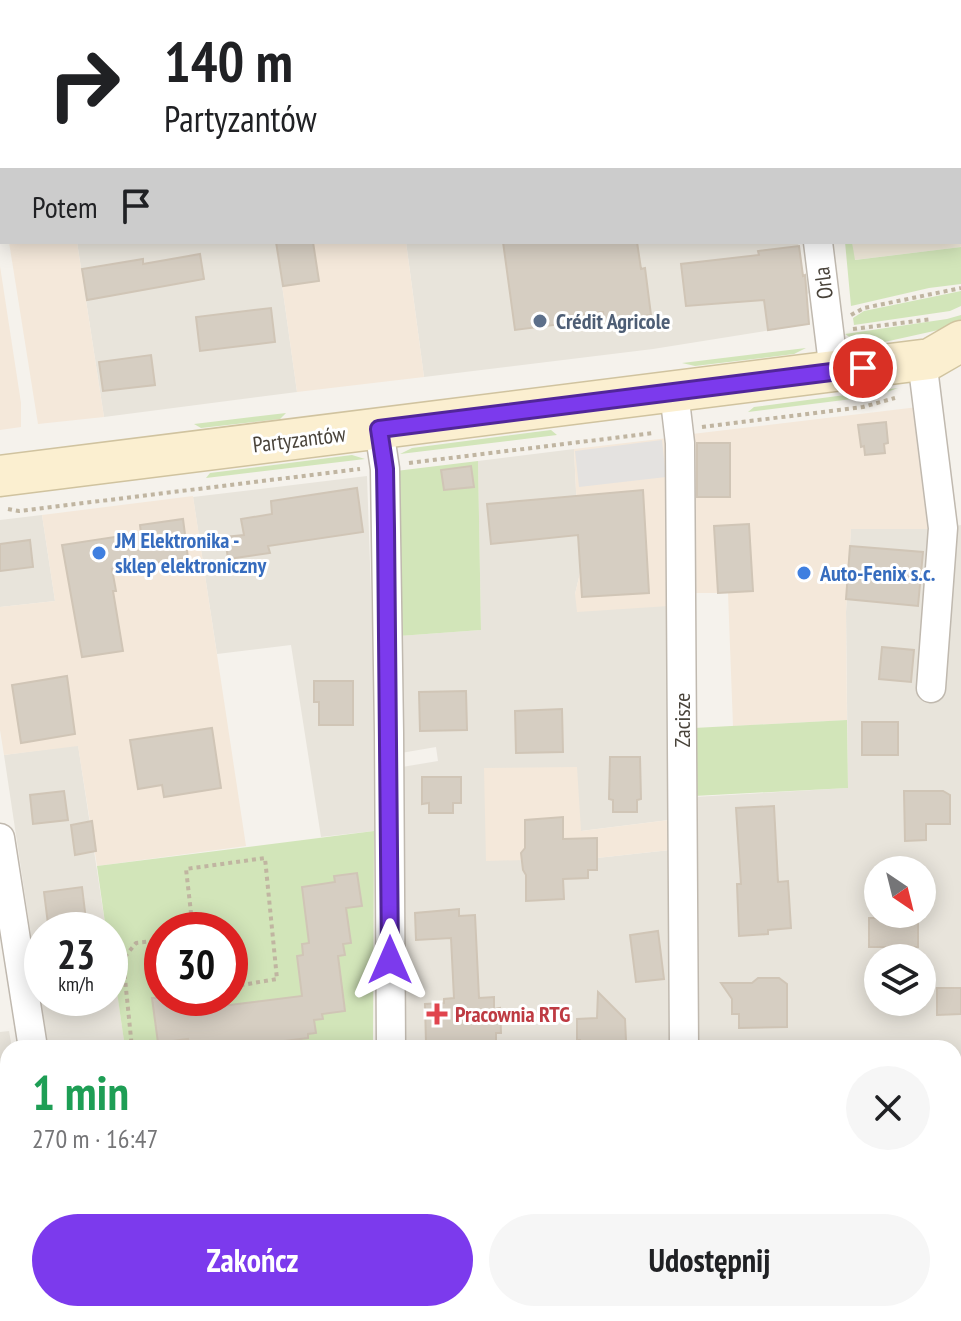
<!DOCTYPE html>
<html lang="pl">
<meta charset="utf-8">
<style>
body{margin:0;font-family:"PT Sans Narrow",sans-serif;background:#f6f6f6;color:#202124;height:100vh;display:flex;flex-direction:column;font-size:30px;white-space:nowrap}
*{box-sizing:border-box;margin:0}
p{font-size:26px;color:#757577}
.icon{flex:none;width:44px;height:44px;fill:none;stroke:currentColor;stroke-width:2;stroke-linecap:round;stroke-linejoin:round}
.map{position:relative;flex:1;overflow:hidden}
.details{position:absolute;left:0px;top:1040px;width:962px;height:282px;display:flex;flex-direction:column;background:#fff;border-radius:24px 24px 0 0;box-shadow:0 4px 20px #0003}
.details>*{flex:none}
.banner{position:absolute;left:0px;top:0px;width:962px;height:244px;box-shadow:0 4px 20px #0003;background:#fff;color:#202124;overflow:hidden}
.needle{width:52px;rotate:145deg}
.buttons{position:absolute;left:864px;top:856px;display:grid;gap:16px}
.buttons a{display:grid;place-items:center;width:72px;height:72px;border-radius:50%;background:#fff;box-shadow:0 4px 20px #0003;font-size:40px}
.speed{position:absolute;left:24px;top:912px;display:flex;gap:16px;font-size:40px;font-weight:700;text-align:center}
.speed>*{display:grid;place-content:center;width:104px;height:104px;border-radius:50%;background:#fff;box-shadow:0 4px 20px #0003;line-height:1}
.speed small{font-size:20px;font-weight:400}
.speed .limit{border:12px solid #d22;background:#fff;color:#111}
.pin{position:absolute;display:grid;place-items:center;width:68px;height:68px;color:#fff;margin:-34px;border:4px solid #fff;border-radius:50%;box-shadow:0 2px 8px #0007}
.me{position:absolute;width:88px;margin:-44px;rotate:0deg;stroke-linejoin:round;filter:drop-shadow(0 0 6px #0008)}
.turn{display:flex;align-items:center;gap:28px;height:168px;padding:0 32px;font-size:36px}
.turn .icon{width:104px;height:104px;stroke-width:2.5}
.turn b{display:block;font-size:56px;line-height:68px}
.then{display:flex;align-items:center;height:76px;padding:0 32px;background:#0003;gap:16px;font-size:30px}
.round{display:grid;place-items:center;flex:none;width:84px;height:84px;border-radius:42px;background:#f6f6f6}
.summary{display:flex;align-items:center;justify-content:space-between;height:136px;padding:0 32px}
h1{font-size:48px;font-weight:700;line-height:60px;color:#1e9e55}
.cta{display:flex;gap:16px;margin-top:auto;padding:16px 32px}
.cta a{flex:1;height:92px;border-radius:48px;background:#7c3aed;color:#fff;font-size:32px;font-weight:700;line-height:92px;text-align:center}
.cta a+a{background:#f6f6f6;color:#202124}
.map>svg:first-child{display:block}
.residential{fill:#e8e4db;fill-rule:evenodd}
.commercial{fill:#f4e8da}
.education{fill:#ede6d7}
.green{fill:#d2e5b9;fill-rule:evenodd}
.parking{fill:#e4e2e0}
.building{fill:#d6cec2;stroke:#d0c5b6;stroke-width:2}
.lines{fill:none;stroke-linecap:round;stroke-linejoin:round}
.service-casing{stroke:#c0b9af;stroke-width:17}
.minor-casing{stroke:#c0b9af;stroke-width:31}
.secondary-casing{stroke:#d0c39f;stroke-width:43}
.path{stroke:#c0b5a1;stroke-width:4;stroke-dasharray:4 4;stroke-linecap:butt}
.service{stroke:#fff;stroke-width:14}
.minor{stroke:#fff;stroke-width:28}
.secondary{stroke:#fbefd0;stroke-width:40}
.route-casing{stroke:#51269a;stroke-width:20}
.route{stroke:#7c3aed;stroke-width:14}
.service-dot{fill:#5c6f8a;stroke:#fff;stroke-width:3}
.shop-dot{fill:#3f7fe0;stroke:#fff;stroke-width:3}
.health-dot{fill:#e0444e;stroke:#fff;stroke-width:3}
.labels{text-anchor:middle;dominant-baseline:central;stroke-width:6;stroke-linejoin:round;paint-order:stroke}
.street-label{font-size:22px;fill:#49433a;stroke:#fff}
.service-label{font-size:22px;font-weight:bold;fill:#4e5e75;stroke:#fff;text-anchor:start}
.shop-label{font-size:22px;font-weight:bold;fill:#366cbe;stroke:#fff;text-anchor:start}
.health-label{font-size:22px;font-weight:bold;fill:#be3a42;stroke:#fff;text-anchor:start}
</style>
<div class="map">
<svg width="961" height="1321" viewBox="0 0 961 1321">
<rect width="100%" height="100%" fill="#f5f2ec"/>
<path class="residential" d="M0,0H240V2H2L0,87Z
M77,242H276L297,392L104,417Z
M406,242H798L803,275H806L809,293L805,295L809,324L653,349L424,377Z
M574,449L580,573L575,594L669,606V820L581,831L486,860L597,858L670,850L672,1048H406L402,767L438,761L436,747L401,753L399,636L481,630L478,461Z
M367,476L373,651L374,831L321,837L291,645L217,654L193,497Z
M42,515L55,601L0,607V520Z
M961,525V1068H954V1048H696L694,797L848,788L846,612L851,528L935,529ZM878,870H922V914H878ZM878,958H922V1002H878Z
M78,745L106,930H42V961L35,962L4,755Z
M117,991L125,1048H47L40,1003L74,998H110V992Z
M9,1031L12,1048H8V1314H61L62,1321H0V1032Z
M958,1137H961V1321H954V1226Z
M491,1314H675V1321H491Z
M699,1314H935V1321H699Z"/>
<path class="commercial" d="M9,242H77L104,417L38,424Z
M276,242H406L424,377L297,392Z
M0,266L21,403V427L0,430Z
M918,407L935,529H851L846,612L847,720L733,726L728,593H696L692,434Z
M668,438L669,606L577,612L575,594L580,573L574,449Z
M193,496L246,846L97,866L78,746L4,755L0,730V607L55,601L42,515Z
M577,767L581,831L669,820L670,850L597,858L486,861L484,768Z"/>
<path class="education" d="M829,0H961V247L854,260L852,242H960V2Z"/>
<path class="green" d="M845,242H852L855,260L961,247V284L929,288L851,306Z
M961,291V306L950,311L854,325L853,318L864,311Z
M961,315V325L871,345L857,342L845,334L947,319Z
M806,348L794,354L695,366L682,363Z
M898,388L876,396L748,412L754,407Z
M286,413L280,419L201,428L194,424Z
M551,430L557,435L400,454L412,448Z
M352,455L365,459L206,478L210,473Z
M478,461L481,630L399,636L396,471Z
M847,720L848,788L694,796V728Z
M374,831L373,1042L319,1048H125L117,992H110V930H106L97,866ZM162,930H230V998H162Z
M105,1314H491V1321H106Z"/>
<path class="parking" d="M662,440L666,477L579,487L575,451Z"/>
<path class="building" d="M276,242H313L319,281L283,286Z
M503,242H637L641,269L645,268L651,315L604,321L603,312L561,318L562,324L515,330Z
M799,246L803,276L805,275L809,324L768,330L764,300L686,306L681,264L759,255L758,251Z
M200,254L204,279L87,300L82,269L143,259V264Z
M271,308L275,342L200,351L196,317Z
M151,355L155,385L103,391L99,362Z
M886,422L888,443L884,444L885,453L865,455L864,446L861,447L858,425Z
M697,443H730V497H697Z
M471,466L474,487L444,490L441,470Z
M357,488L363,532L268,546L270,553L228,559L225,537L244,535L241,519L272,514L271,501Z
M643,490L649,593L582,597L578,535L491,544L487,504Z
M183,519L188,558L112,569L116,591H113L123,651L82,657L62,545L141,533L140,525Z
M749,524L753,591L718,593L714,526Z
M30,540L33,567L0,571V544Z
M850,546L923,552L918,606L846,599Z
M882,647L914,650L911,682L879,679Z
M67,676L75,734L21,743L12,685Z
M314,681H353V725H319V702H314Z
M466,691L467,730L420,731L419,692Z
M562,709L563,752L516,753L515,711Z
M862,722H898V755H862Z
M212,728L221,788L164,797L162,785L138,789L130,740Z
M610,757H640L641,799L637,800V812H613V800L609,799Z
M422,777H461V803H453V813H429V803L422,804Z
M64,791L68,820L33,824L30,795Z
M904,791H943L950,795V824H926V840L905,841Z
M774,806L778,882L788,881L791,928L768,930V934L739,936L737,884H741L736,808Z
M563,817V839L597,838V870H588V878L563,879L564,899L526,901V875L523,870L521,853L525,848V820Z
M92,821L96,851L75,855L71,825Z
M357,873L362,906L346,908L351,943L343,944L345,955L338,956L345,1011L322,1014L323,1019L314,1020L316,1033L308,1034V1038L228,1048H189L188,1039L158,1043L152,998H187L189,1010L302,996L297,956L303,955L302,944L309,943L302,887L335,882L334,876Z
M82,887L86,920L48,924L44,892Z
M459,909V916L475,915L479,998L494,997V1009L500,1008L501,1033H496V1046L435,1047L434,1042L426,1043L425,1004L444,1003V999L454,998L451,938L416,940L415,913Z
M869,918H918V947H869Z
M658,931L664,979L636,982L630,935Z
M758,978H779L787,984V1027L739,1028V1014H732V999L721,983H752Z
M937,988H961V1014L937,1015Z
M598,992L625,1019L626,1041H620V1048H580V1040H577V1019L597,1018Z"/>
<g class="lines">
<defs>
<path id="service" d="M954,1130L961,1128"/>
<path id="minor" d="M788,0V2
M818,242L834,372
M922,360L943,528L931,688
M674,392L680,443L684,1048
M379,429L385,469L389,733L391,1048
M0,838L33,1048
M72,1314L73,1321
M685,1314V1321
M943,1314V1321"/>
<path id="secondary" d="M0,476L922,360L930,359L961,341"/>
</defs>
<use href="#service" class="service-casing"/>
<use href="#minor" class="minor-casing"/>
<use href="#secondary" class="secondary-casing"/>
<path class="path" d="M833,0V2
M851,315L864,308L961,288
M853,329L932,319
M702,427L863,407L895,398
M409,463L654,433
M8,509L19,511L360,469
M193,930L186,869L265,858L277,979L230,987
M123,959L132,1048
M110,961L123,959L136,943L162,940
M183,1042L184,1048
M142,1314L143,1321
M227,1314L228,1321"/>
<use href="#service" class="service"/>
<use href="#minor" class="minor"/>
<use href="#secondary" class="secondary"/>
</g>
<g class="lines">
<defs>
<path id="route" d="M390,960L386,528L385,469L379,429L863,368"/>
</defs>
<use href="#route" class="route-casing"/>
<use href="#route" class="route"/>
</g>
<circle class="service-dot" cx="540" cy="321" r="8"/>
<g class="shop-dot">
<circle cx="99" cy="553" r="8"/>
<circle cx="804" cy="573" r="8"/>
</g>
<path class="health-dot" d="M433 1002h8v8h8v8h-8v8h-8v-8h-8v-8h8z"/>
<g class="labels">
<g class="street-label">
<text transform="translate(823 283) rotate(-97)">Orla</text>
<text transform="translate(299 439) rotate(-7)">Partyzantów</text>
<text transform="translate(682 720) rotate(-90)">Zacisze</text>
</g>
<g class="service-label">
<text x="556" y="321">Crédit Agricole</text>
</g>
<g class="shop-label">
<text x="115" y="540">JM Elektronika -<tspan x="115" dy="25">sklep elektroniczny</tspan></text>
<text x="820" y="573">Auto-Fenix s.c.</text>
</g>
<g class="health-label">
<text x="455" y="1014">Pracownia RTG</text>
</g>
</g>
</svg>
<div class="buttons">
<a><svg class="needle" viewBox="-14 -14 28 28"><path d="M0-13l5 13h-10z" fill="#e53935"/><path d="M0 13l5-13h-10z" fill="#757577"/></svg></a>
<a><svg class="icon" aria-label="layers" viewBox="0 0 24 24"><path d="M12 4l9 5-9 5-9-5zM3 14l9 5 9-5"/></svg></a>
</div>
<div class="speed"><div>23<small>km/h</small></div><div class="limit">30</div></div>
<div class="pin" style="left:863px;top:368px;background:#d93025"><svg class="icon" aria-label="arrive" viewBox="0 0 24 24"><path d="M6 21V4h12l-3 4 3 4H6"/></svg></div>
<svg class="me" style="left:390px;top:960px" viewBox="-20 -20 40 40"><path d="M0-17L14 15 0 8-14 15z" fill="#7c3aed" stroke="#fff" stroke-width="4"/></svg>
<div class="banner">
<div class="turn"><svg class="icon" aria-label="right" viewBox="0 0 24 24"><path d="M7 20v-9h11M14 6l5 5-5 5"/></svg><div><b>140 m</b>Partyzantów</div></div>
<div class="then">Potem<svg class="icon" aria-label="arrive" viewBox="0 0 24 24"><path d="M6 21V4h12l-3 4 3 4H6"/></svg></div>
</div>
<section class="details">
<div class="summary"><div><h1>1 min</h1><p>270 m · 16:47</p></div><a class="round"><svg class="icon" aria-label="close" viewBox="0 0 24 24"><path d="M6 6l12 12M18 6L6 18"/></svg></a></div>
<div class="cta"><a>Zakończ</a><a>Udostępnij</a></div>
</section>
</div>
